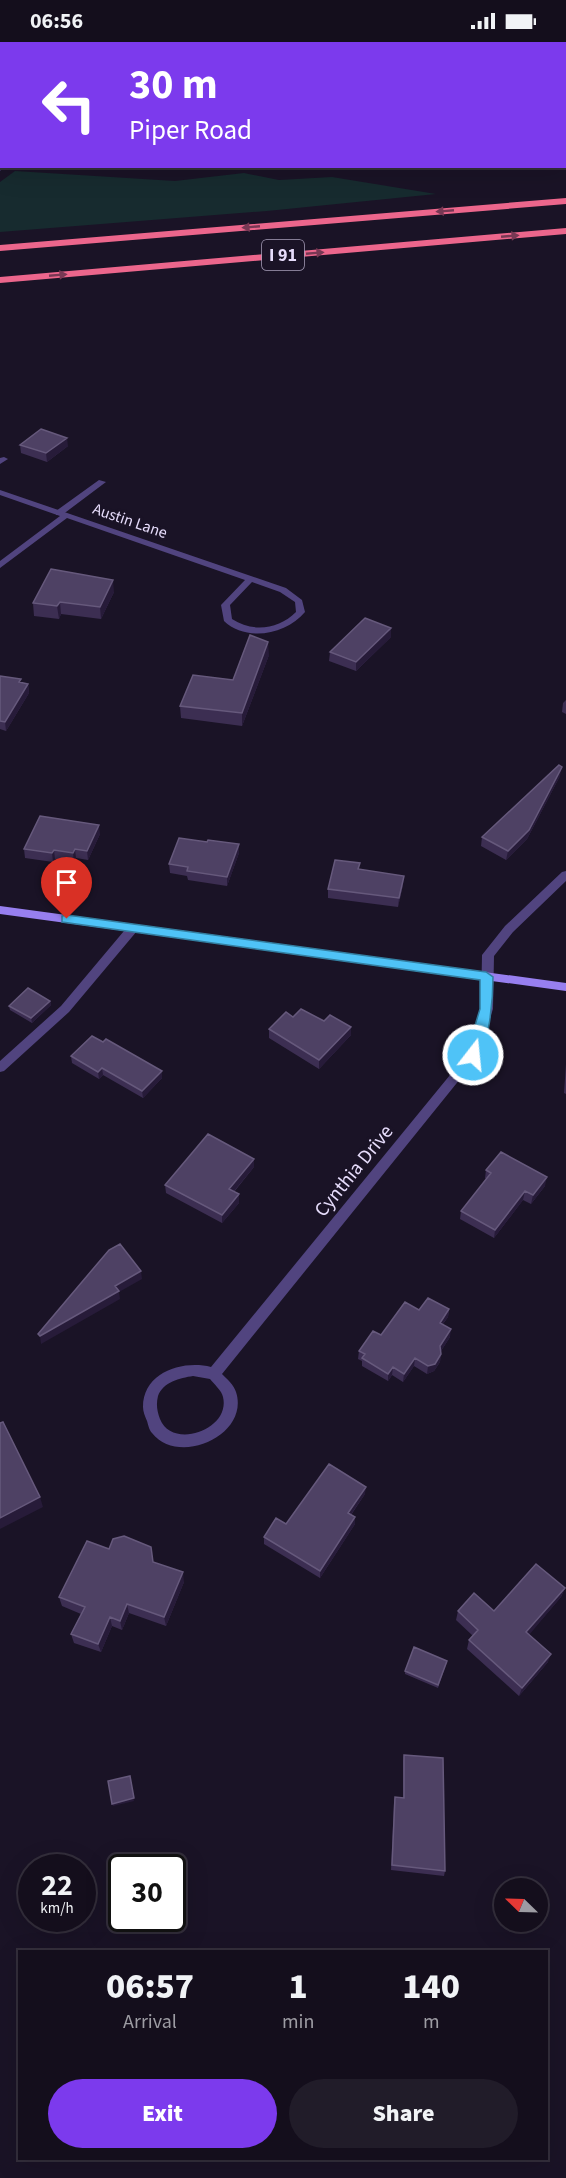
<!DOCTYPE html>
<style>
body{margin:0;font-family:"Source Sans 3",sans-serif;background:#211c29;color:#f1f3f6;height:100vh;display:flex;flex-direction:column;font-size:22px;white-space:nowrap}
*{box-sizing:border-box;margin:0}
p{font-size:20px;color:#9d9ca3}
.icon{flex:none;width:33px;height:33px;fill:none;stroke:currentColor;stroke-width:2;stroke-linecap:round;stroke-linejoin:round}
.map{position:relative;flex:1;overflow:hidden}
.drawer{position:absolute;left:18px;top:1908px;width:530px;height:210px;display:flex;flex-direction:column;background:#140e1c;border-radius:0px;box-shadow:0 6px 24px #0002,0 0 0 2px #332e3b}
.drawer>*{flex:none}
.top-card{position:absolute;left:0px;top:0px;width:567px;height:126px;box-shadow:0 6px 24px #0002,0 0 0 2px #332e3b;background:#7c3aed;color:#fff;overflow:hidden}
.needle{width:39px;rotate:293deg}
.tools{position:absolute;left:494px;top:1836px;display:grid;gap:12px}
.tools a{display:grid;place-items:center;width:54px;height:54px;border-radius:50%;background:#140e1c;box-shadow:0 6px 24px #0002,0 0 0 2px #332e3b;font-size:30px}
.speed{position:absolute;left:18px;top:1812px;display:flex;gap:12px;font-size:30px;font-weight:700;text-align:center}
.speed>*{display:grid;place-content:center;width:78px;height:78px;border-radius:50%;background:#140e1c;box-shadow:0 6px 24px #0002,0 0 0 2px #332e3b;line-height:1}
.speed small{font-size:15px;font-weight:400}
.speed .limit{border:3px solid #111;border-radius:9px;background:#fff;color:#111}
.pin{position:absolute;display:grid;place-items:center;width:51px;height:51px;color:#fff;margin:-62px -26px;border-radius:50% 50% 50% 0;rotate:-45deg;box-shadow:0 0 6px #0007}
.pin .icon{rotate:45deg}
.me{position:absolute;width:66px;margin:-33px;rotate:16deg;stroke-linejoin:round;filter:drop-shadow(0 0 4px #0008)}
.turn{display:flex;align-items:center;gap:21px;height:126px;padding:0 30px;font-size:27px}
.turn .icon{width:78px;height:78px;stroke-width:2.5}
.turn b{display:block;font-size:42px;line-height:51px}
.eta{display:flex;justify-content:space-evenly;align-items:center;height:102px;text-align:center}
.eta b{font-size:36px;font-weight:800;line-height:42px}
.cta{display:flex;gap:12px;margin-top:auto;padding:12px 30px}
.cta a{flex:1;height:69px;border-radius:36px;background:#7c3aed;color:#fff;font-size:24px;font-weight:800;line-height:69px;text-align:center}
.cta a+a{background:#211c29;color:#f1f3f6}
.status{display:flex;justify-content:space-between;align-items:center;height:42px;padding:0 30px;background:#140e1c;direction:ltr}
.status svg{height:16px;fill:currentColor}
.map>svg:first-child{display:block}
.green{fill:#172b2f}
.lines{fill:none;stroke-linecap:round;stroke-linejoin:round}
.lane{fill:#51447f;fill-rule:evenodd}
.street{fill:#51447f;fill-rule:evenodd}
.secondary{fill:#977fef;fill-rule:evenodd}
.highway{fill:#ec668c;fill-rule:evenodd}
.wall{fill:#3c2e52}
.shaded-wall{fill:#271b39}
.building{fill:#4e4164;stroke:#66597c;stroke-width:1.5}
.oneway{fill:#783854}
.route{fill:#4fc3f7;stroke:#337fa1;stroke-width:1.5}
.labels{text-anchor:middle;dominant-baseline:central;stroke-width:6;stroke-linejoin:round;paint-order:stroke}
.far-street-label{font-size:16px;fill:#e6dcfb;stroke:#1a1326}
.shield{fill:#1a1326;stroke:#a9a0bb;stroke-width:1.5}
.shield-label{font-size:18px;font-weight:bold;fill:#e6dcfb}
.street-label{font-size:20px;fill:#e6dcfb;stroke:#1a1326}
</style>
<div class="status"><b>06:56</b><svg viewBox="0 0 49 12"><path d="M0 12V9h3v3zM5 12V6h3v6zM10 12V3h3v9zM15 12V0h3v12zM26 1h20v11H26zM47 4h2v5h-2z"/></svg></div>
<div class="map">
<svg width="566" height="2136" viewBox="0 0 566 2136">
<rect width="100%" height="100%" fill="#1a1326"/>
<path class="green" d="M15,129L175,139L244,131L279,138L332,135L436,152L267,169L0,190V140Z"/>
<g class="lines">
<path class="lane" d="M4,415L8,417L0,422V416Z
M99,438L106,440L62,473H56V469Z
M133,882L137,883L138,886L137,889L69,970L4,1029L0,1030V1019L61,964L129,883Z"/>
<path class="street" d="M271,0H277L271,2Z
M0,102H2V106H0Z
M2,123V124H6L0,129Z
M0,448L286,546L302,558L305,570C286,593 246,600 224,579L221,563L245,538L67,476L0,526V519L60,474L0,453ZM252,540L280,550L295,560L296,570C279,587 253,591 232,577L230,563Z
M566,829V839L513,890L494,914L493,967L477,1016L222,1332C227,1337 234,1343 236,1350C250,1393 179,1425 152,1391C149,1388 148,1382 147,1379C145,1374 143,1370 143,1365C143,1330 183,1318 211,1325L468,1011L481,967L482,913L505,884L562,830ZM193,1334L210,1337C214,1342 222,1349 223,1355C231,1388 172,1408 160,1377C157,1369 156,1362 158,1354C163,1340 180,1336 193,1334Z"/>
<path class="secondary" d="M0,864L566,941V949L0,872Z"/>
<path class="highway" d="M566,156V162L0,209V203Z
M566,186V192L0,241V235Z"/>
</g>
<path class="wall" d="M451,0H566V12V2H451Z
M20,403L68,404L47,420L21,411Z
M114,550L101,577L61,572L59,577L34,574L33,561Z
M391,595L356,629L329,619L330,610Z
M269,613L242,684L181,676L180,664L233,638Z
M0,634L21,641L28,642L29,651L6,689L0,687Z
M566,658V672L562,670L563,661Z
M560,734L527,797L506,818L481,804L482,795Z
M100,792L88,818L76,816L74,820L55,817L53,820L25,816L24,807Z
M207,800L239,811L227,844L188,838L187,834L170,831L169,822Z
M360,827L403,843L398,865L328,856V847Z
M50,959L51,963L32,981L10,968L9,964Z
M293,975L324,979L351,993L319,1027L269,996V987Z
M103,1000L162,1029V1036L143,1056L103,1033L99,1037L72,1021L71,1014Z
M566,1022V1052L564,1051Z
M254,1125L234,1150L239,1152V1161L222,1181L166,1151L165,1143Z
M486,1128L545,1144L531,1162L523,1158L494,1196L460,1177L461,1169L486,1137L485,1136Z
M449,1267L448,1275L443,1282L450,1295L441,1309L440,1320L434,1329L427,1332L414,1324L403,1340L392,1333L388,1339L362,1324V1319L358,1317L359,1309L419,1268Z
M365,1452L351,1473L355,1475V1482L320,1536L264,1502V1495L286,1482Z
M109,1507L153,1520L184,1540L166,1584L129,1571L122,1588L112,1584L101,1610L74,1601L71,1592L81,1572L62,1564L59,1555Z
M565,1546L561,1555L529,1592L548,1620L519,1654L467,1607L469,1598L473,1594L456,1578L458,1569H494Z
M447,1619L438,1646L405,1632V1629Z
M404,1713L445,1829L444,1834L391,1828L394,1760L395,1755L403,1756V1719Z"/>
<path class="shaded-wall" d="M211,0H222L220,2H210Z
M354,0H364V1L353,2Z
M67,396L68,404L47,420L46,411Z
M113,538L114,550L101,577L100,565Z
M60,560L61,572L59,577L57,564Z
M391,586V595L356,629V620Z
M268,600L269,613L242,684V671Z
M28,642L29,651L6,689L5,680Z
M562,725L560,734L527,797L506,818L508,809Z
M99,783L100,792L88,818L87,809Z
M239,802V811L227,844V835Z
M75,807L76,816L74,820L73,811Z
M54,808L55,817L53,820L52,811Z
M404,834L403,843L398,865L399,856Z
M50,959L51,963L32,981L31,976Z
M351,985V993L319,1027V1018Z
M102,1026L103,1033L99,1037L98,1030Z
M162,1029V1036L143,1056L142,1049Z
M254,1117V1125L229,1155V1147Z
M547,1135L545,1144L531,1162L533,1153Z
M525,1149L523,1158L494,1196L495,1188Z
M239,1152V1161L222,1181V1173Z
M141,1229L142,1237L119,1250L120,1257L41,1302L40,1294L115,1244Z
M449,1267L448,1275L438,1288L440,1281Z
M451,1287L450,1295L439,1312L440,1304Z
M441,1312L440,1320L434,1329L427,1332L428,1324Z
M415,1316L414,1324L403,1340L404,1332Z
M393,1325L392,1333L388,1339V1332Z
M366,1445L365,1452L347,1478L348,1471Z
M40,1455L43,1465L0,1487V1476Z
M355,1475V1482L320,1536V1529Z
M183,1530L184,1540L166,1584L164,1575Z
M565,1546L561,1555L524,1599L526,1590Z
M127,1562L129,1571L122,1588L120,1579Z
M110,1575L112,1584L101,1610L98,1602Z
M551,1612L548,1620L519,1654L522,1646Z
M130,1734L134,1759L113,1764L112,1762Z"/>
<path class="building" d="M171,0H211L210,2H169Z
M313,0H354L353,2H311Z
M459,0H566V4V2H464Z
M41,387L67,396L46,411L20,403Z
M51,527L113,538L100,565L60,560L57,564L33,561Z
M365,576L391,586L356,620L330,610Z
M250,593L268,600L242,671L180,664L193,633L233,638Z
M0,634L21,637L19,640L28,642L5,680L0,679Z
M559,723L562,725L529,788L508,809L482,795Z
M40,774L99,783L87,809L75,807L73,811L54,808L52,811L24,807Z
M179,796L207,800L208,798L239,802L227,835L187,829L188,825L169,822Z
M335,818L360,821L358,827L404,834L399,856L328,847Z
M28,946L50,959L31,976L9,964Z
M301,967L324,979L330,973L351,985L319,1018L269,987L286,970L293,975Z
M92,994L103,1000L106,997L162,1029L142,1049L102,1026L98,1030L71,1014Z
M208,1092L254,1117L229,1147L239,1152L222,1173L165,1143Z
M501,1110L547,1135L533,1153L525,1149L495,1188L461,1169L491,1131L486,1128Z
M120,1202L141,1229L115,1244L119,1249L40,1294L38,1292L109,1208Z
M428,1256L449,1267L440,1281L451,1287L440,1304L441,1312L435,1322L428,1324L415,1316L404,1332L393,1325L388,1332L362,1316L365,1312L359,1309L373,1289L381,1293L405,1260L419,1268Z
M3,1380L40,1455L0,1476V1381Z
M329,1422L366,1445L348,1471L355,1475L320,1529L264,1495L276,1476L286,1482Z
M124,1494L151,1505L153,1520L183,1530L164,1575L127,1562L120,1579L110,1575L98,1602L71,1592L85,1565L59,1555L87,1499L109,1507L113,1497Z
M536,1522L565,1546L526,1590L551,1612L522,1646L469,1598L478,1588L458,1569L474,1551L494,1569Z
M414,1605L447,1619L438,1643L405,1629Z
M404,1713L443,1716L445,1829L392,1823L395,1755L404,1756Z
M130,1734L134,1756L112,1762L108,1739Z"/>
<defs><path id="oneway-solid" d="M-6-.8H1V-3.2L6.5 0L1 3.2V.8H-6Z" transform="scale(1.5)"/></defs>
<g class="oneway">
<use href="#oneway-solid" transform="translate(445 169) rotate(175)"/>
<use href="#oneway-solid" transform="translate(251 185) rotate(175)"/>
<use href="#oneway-solid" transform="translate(510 194) rotate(-5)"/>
<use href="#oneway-solid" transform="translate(315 211) rotate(-5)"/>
<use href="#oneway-solid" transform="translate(58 233) rotate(-5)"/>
</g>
<path class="route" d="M67,873L486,930L493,935C493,951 490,1013 473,1018L466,1013L480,967V938L62,880V874Z"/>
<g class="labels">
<g class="far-street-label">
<text transform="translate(130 479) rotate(19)">Austin Lane</text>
</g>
<rect class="shield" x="262" y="198" width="42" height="30" rx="4.5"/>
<g class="shield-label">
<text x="283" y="213">I 91</text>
</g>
<g class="street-label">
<text transform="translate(354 1129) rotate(-51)">Cynthia Drive</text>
</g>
</g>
</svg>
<div class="tools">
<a><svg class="needle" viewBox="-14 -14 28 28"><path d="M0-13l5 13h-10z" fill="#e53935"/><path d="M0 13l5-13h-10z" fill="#9d9ca3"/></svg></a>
</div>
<div class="speed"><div>22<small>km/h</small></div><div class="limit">30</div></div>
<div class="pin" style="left:67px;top:877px;background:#d93025"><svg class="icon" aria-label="arrive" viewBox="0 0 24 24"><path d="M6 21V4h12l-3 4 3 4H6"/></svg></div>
<svg class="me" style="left:473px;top:1013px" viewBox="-20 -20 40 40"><circle r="17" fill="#4fc3f7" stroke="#fff" stroke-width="3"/><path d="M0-11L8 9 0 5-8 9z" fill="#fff"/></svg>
<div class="top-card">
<div class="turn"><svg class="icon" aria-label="left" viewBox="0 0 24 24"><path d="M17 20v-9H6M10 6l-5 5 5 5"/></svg><div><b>30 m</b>Piper Road</div></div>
</div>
<section class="drawer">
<div class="eta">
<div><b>06:57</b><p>Arrival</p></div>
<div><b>1</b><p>min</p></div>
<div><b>140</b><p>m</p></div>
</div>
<div class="cta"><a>Exit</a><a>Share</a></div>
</section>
</div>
